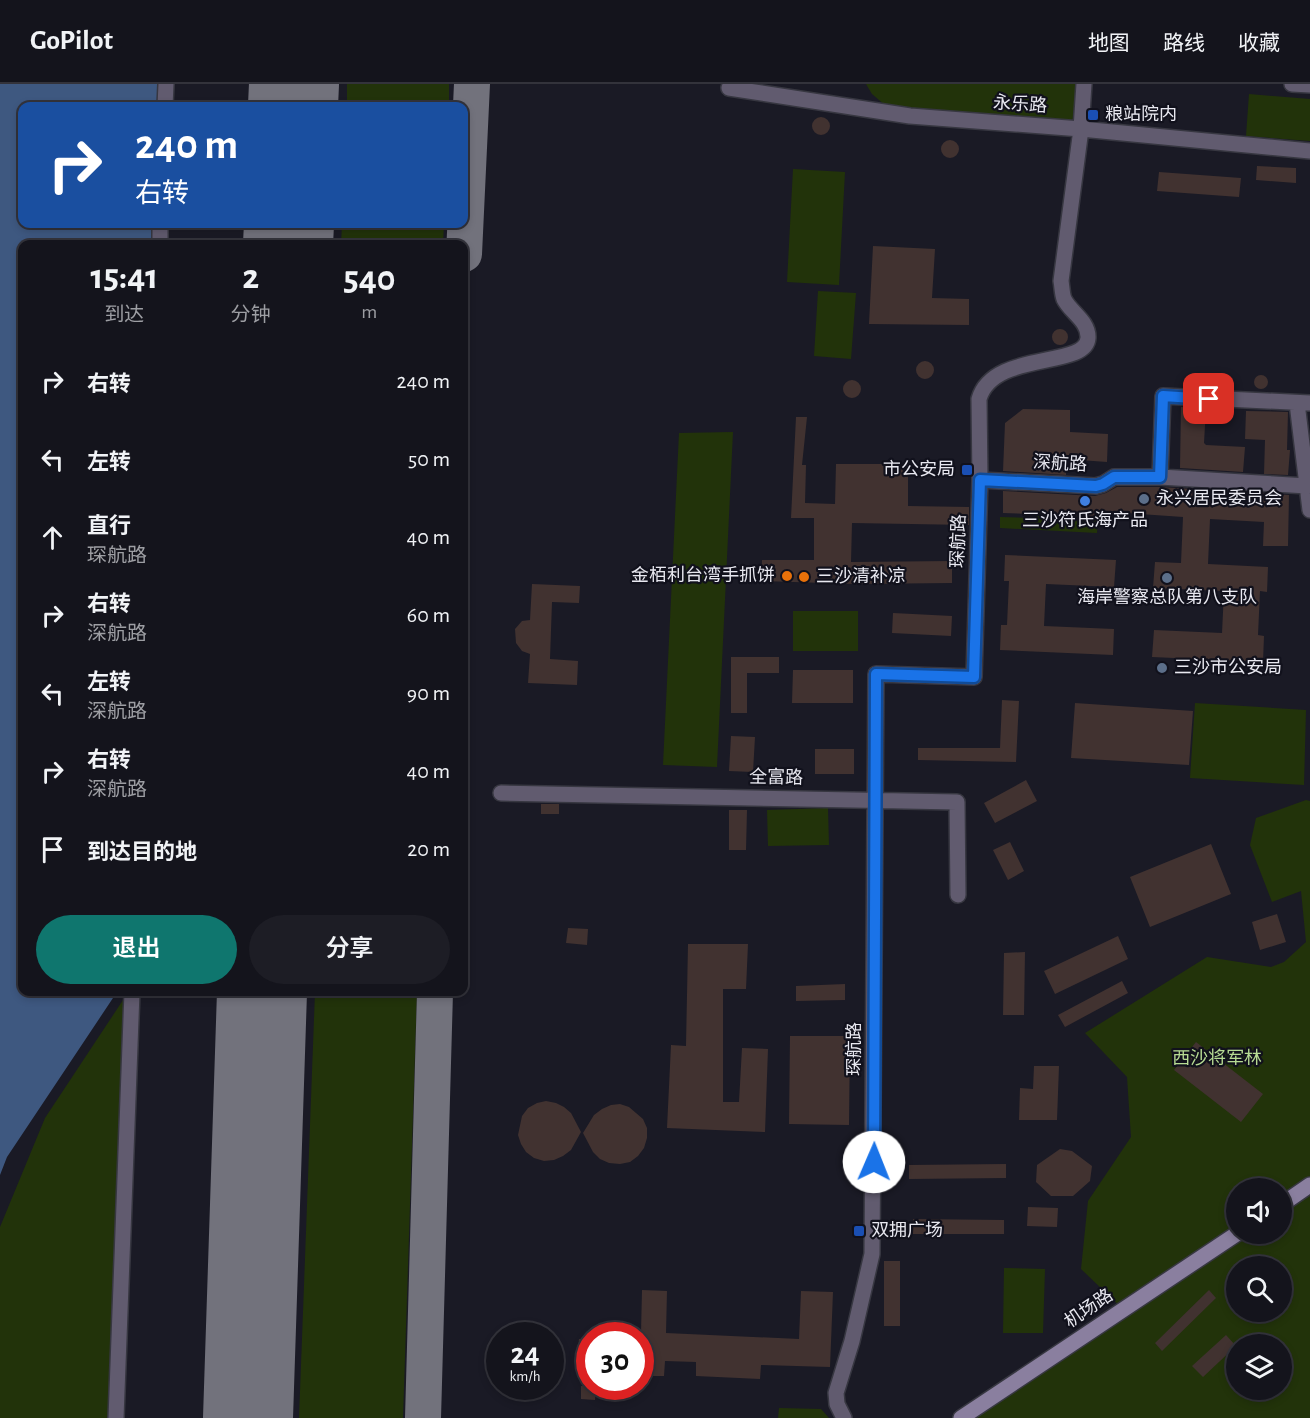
<!DOCTYPE html>
<html lang="zh">
<meta charset="utf-8">
<style>
body{margin:0;font-family:"Alegreya Sans","Noto Sans SC",sans-serif;background:#1d1d25;color:#f1f3f6;height:100vh;display:flex;flex-direction:column;font-size:22px;white-space:nowrap}
*{box-sizing:border-box;margin:0}
p{font-size:20px;color:#9d9ea3}
.icon{flex:none;width:33px;height:33px;fill:none;stroke:currentColor;stroke-width:2;stroke-linecap:round;stroke-linejoin:round}
.map{position:relative;flex:1;overflow:hidden}
.sheet{position:absolute;left:18px;top:156px;width:450px;height:756px;display:flex;flex-direction:column;background:#14141c;border-radius:12px;box-shadow:0 3px 9px #0003,0 0 0 2px #33333b}
.sheet>*{flex:none}
.guide{position:absolute;left:18px;top:18px;width:450px;height:126px;border-radius:12px;box-shadow:0 3px 9px #0003,0 0 0 2px #33333b;background:#1a4fa0;color:#fff;overflow:hidden}
.buttons{position:absolute;left:1226px;top:1094px;display:grid;gap:12px}
.buttons a{display:grid;place-items:center;width:66px;height:66px;border-radius:50%;background:#14141c;box-shadow:0 3px 9px #0003,0 0 0 2px #33333b;font-size:30px}
.speed{position:absolute;left:486px;top:1238px;display:flex;gap:12px;font-size:30px;font-weight:700;text-align:center}
.speed>*{display:grid;place-content:center;width:78px;height:78px;border-radius:50%;background:#14141c;box-shadow:0 3px 9px #0003,0 0 0 2px #33333b;line-height:1}
.speed small{font-size:15px;font-weight:400}
.speed .limit{border:9px solid #d22;background:#fff;color:#111}
.pin{position:absolute;display:grid;place-items:center;width:51px;height:51px;color:#fff;margin:-26px;border-radius:12px;box-shadow:0 3px 9px #0006}
.me{position:absolute;width:66px;margin:-33px;rotate:1deg;stroke-linejoin:round;filter:drop-shadow(0 0 4px #0008)}
.turn{display:flex;align-items:center;gap:21px;height:126px;padding:0 18px;font-size:27px}
.turn .icon{width:78px;height:78px;stroke-width:2.5}
.turn b{display:block;font-size:42px;line-height:51px}
.eta{display:flex;justify-content:space-evenly;align-items:center;height:102px;text-align:center}
.eta b{font-size:36px;font-weight:600;line-height:42px}
.button{display:flex;gap:12px;margin-top:auto;padding:12px 18px}
.button a{flex:1;height:69px;border-radius:36px;background:#0f766e;color:#fff;font-size:24px;font-weight:600;line-height:69px;text-align:center}
.button a+a{background:#1d1d25;color:#f1f3f6}
ul{padding:0;list-style:none}
li{display:flex;align-items:center;gap:18px;height:78px;padding:0 18px}
li div{flex:1}
li b{display:block;font-size:22px}
li em{font-style:normal}
header{display:flex;align-items:center;gap:36px;box-sizing:border-box;height:84px;padding:0 30px;background:#14141c;border-bottom:2px solid #33333b}
header strong{font-size:28px}
nav{display:flex;gap:33px;margin-inline-start:auto;font-size:21px}
.map>svg:first-child{display:block}
.green{fill:#22330a;fill-rule:evenodd}
.water{fill:#3e5880}
.lines{fill:none;stroke-linecap:round;stroke-linejoin:round}
.taxiway{stroke:#72727c;stroke-width:36}
.runway{stroke:#72727c;stroke-width:90}
.building{fill:#413230}
.street-casing{stroke:#373741;stroke-width:18}
.secondary-casing{stroke:#373741;stroke-width:18}
.street{stroke:#615b6f;stroke-width:15}
.secondary{stroke:#8a7f9f;stroke-width:15}
.route-casing{stroke:#114b97;stroke-width:15}
.route{stroke:#1a73e8;stroke-width:10}
.transit-dot{fill:#1a4fb4;stroke:#11111c;stroke-width:2}
.service-dot{fill:#5c6f8a;stroke:#11111c;stroke-width:2}
.shop-dot{fill:#3f7fe0;stroke:#11111c;stroke-width:2}
.food-dot{fill:#e8710a;stroke:#11111c;stroke-width:2}
.labels{text-anchor:middle;dominant-baseline:central;stroke-width:4.5;stroke-linejoin:round;paint-order:stroke}
.street-label{font-size:18px;fill:#e8e8f0;stroke:#11111c}
.poi-label{font-size:18px;fill:#e8e8f0;stroke:#11111c;text-anchor:start}
.park-label{font-size:18px;fill:#b7db93;stroke:#11111c}
</style>
<header>
<strong>GoPilot</strong>
<nav><a>地图</a><a>路线</a><a>收藏</a></nav>
</header>
<div class="map">
<svg width="1310" height="1334" viewBox="0 0 1310 1334">
<rect width="100%" height="100%" fill="#1a1a25"/>
<path class="green" d="M347,0H449V22H347Z
M866,0H1077L1072,40L886,22L872,10Z
M1249,10L1310,15V57L1246,52Z
M793,85L845,88L839,201L787,198Z
M342,140H444L443,160H341Z
M818,207L856,209L851,275L814,272Z
M733,348L717,683L663,681L679,349Z
M1034,431L1098,433L1097,449L1000,444V433L1030,434Z
M793,527H858V567H793Z
M1195,619L1306,626L1304,701L1190,694Z
M1306,716L1310,717V1334H975L1128,1230L1081,1185L1088,1117L1131,1053L1127,993L1085,949L1207,873L1271,883L1284,878L1306,858L1301,807L1272,818L1250,761L1256,734ZM1236,1104H1281V1149H1236ZM1236,1182H1281V1227H1236ZM1236,1260H1281V1305H1236Z
M828,724L829,761L768,762L767,726Z
M315,908H417L403,1334H299Z
M127,910L115,1334H0V1143L45,1034Z
M1004,1184L1045,1185L1043,1249H1003Z
M779,1324L821,1325L829,1334H778Z"/>
<path class="water" d="M0,0H159L158,22H22V140H154L153,160H22V908H117L7,1073L0,1091Z"/>
<g class="lines">
<path class="taxiway" d="M464,170L472,0
M423,1334L435,908"/>
<path class="runway" d="M293,22L294,0
M288,160L289,140
M248,1334L262,908"/>
</g>
<path class="building" d="M812 42a9 9 0 1 1 18 0a9 9 0 1 1-18 0Z
M941 65a9 9 0 1 1 18 0a9 9 0 1 1-18 0Z
M1257,82L1296,84V99L1256,96Z
M1159,88L1241,94L1239,113L1157,107Z
M873,162L935,165L932,214L969,215V241L869,240Z
M1052 253a8 8 0 1 1 16 0a8 8 0 1 1-16 0Z
M916 286a9 9 0 1 1 18 0a9 9 0 1 1-18 0Z
M1254 298a7 7 0 1 1 14 0a7 7 0 1 1-14 0Z
M843 305a9 9 0 1 1 18 0a9 9 0 1 1-18 0Z
M1181,323L1206,324L1204,359L1206,361L1245,363L1243,388L1180,384Z
M1023,325L1070,326V348L1108,350L1107,378L1066,375V391L1003,387L1005,339Z
M1246,327L1288,328L1287,366H1290L1288,391L1264,390L1265,356L1245,355Z
M796,333H807L802,381H806L805,419L835,420L836,380H908V422L969,423V441L852,439L851,478L952,477V499L856,500L761,497L762,476H814V434H791Z
M1117,403H1160L1289,411L1288,462H1263L1264,438L1210,435L1208,480L1268,483L1267,508L1260,507L1258,551L1264,552L1263,578L1152,573L1154,546L1222,549L1224,507L1153,504L1155,478L1181,479L1183,433L1097,427L1096,432L1003,429V407L1095,412L1106,409Z
M1005,471L1116,476L1114,503L1046,500L1044,542L1114,545L1113,571L1000,566L1001,541H1007L1009,497H1004Z
M532,500L580,502L579,519L552,518L550,575L578,577L577,601L528,599L530,570L522,567L516,559L515,545L522,537L530,536Z
M893,529L952,532L951,552L892,549Z
M731,573H779V589H747V629H731Z
M793,586H853V619H792Z
M1002,616L1019,617L1016,678L918,676V664H1000Z
M1075,619L1193,627L1189,681L1071,674Z
M731,652L755,653L753,688L729,687Z
M815,665H854V690H815Z
M1026,696L1037,717L995,739L984,719Z
M541,720H559V730H541Z
M729,726H747L746,766H729Z
M1010,758L1024,787L1008,796L993,766Z
M1211,760L1231,810L1150,843L1130,793Z
M1277,830L1286,858L1260,866L1252,838Z
M568,844L588,845L587,861L566,859Z
M1118,852L1128,875L1055,910L1044,887Z
M688,860H748L746,905H723V1018H739L742,964L768,965L765,1048L667,1044L671,961L686,962Z
M1025,868L1024,931H1003L1004,869Z
M1122,897L1128,909L1065,943L1058,931Z
M845,900V916L796,917V902Z
M790,952H850L849,1041L789,1040Z
M1196,958L1263,1010L1241,1038L1174,986Z
M1034,982H1059L1057,1036H1019L1020,1004L1033,1005Z
M546,1017L556,1019L564,1023L571,1029L581,1048L571,1066L563,1072L554,1076L544,1077L534,1074L526,1068L521,1060L518,1051L522,1032L528,1024L537,1019Z
M620,1020L629,1023L643,1035L647,1044V1054L644,1064L638,1072L630,1078L620,1080L609,1079L600,1075L593,1068L583,1049L594,1031L602,1025L611,1021Z
M1060,1065L1072,1067L1092,1082L1090,1097L1073,1112H1051L1036,1098L1037,1081Z
M1006,1080V1094L909,1095V1081Z
M1028,1123L1058,1124L1057,1143L1027,1142Z
M913,1135L1004,1136V1150H913Z
M884,1177H900V1242H884Z
M642,1206L667,1207L666,1249L799,1255L801,1207L833,1208L830,1283L761,1281L760,1295L696,1292V1278L665,1277L664,1292H640Z
M1209,1206L1216,1214L1162,1267L1155,1259Z
M1226,1251L1236,1262L1203,1293L1192,1282Z
M579,1255H590V1279L578,1263Z
M581,1302H596L595,1316L581,1315Z"/>
<g class="lines">
<defs>
<path id="street" d="M1292,0L1310,1
M729,4L910,32L1081,45L1310,67
M165,22L166,0
M160,160V140
M1297,319L1310,426
M1160,393L1307,402
M980,396L1096,402L1103,400L1114,393H1160L1163,312L1310,319
M501,709L957,718L958,811
M116,1334L132,908
M844,1334L837,1320L836,1309L852,1257L872,1170L876,590L974,593L980,396L979,315C993,266 1086,285 1088,254C1089,237 1070,228 1064,215C1062,210 1062,202 1061,197L1081,45L1084,0"/>
<path id="secondary" d="M1281,1121L1310,1101
M961,1334L1238,1149"/>
</defs>
<use href="#street" class="street-casing"/>
<use href="#secondary" class="secondary-casing"/>
<use href="#street" class="street"/>
<use href="#secondary" class="secondary"/>
</g>
<g class="lines">
<defs>
<path id="route" d="M874,1078L876,590L974,593L980,396L1096,402L1103,400L1114,393H1160L1163,312L1209,315"/>
</defs>
<use href="#route" class="route-casing"/>
<use href="#route" class="route"/>
</g>
<g class="transit-dot">
<rect x="1087" y="25" width="12" height="12" rx="3"/>
<rect x="961" y="380" width="12" height="12" rx="3"/>
<rect x="853" y="1141" width="12" height="12" rx="3"/>
</g>
<g class="service-dot">
<circle cx="1144" cy="415" r="6"/>
<circle cx="1167" cy="494" r="6"/>
<circle cx="1162" cy="584" r="6"/>
</g>
<circle class="shop-dot" cx="1085" cy="417" r="6"/>
<g class="food-dot">
<circle cx="787" cy="492" r="6"/>
<circle cx="804" cy="493" r="6"/>
</g>
<g class="labels">
<g class="street-label">
<text transform="translate(1020 21) rotate(4)">永乐路</text>
<text transform="translate(1060 380) rotate(3)">深航路</text>
<text transform="translate(959 457) rotate(-88)">琛航路</text>
<text transform="translate(776 694) rotate(1)">全富路</text>
<text transform="translate(855 965) rotate(-90)">琛航路</text>
<text transform="translate(1089 1225) rotate(-34)">机场路</text>
</g>
<g class="poi-label">
<text x="1105" y="31">粮站院内</text>
<text x="955" y="386" text-anchor="end">市公安局</text>
<text x="1156" y="415">永兴居民委员会</text>
<text x="1085" y="437" text-anchor="middle">三沙符氏海产品</text>
<text x="775" y="492" text-anchor="end">金栢利台湾手抓饼</text>
<text x="816" y="493">三沙清补凉</text>
<text x="1167" y="514" text-anchor="middle">海岸警察总队第八支队</text>
<text x="1174" y="584">三沙市公安局</text>
<text x="871" y="1147">双拥广场</text>
</g>
<g class="park-label">
<text x="1217" y="975">西沙将军林</text>
</g>
</g>
</svg>
<div class="buttons">
<a><svg class="icon" aria-label="sound" viewBox="0 0 24 24"><path d="M4 9h4l5-4v14l-5-4H4zM17 9q2 3 0 6"/></svg></a>
<a><svg class="icon" aria-label="search" viewBox="0 0 24 24"><circle cx="10" cy="10" r="6"/><path d="M15 15l6 6"/></svg></a>
<a><svg class="icon" aria-label="layers" viewBox="0 0 24 24"><path d="M12 4l9 5-9 5-9-5zM3 14l9 5 9-5"/></svg></a>
</div>
<div class="speed"><div>24<small>km/h</small></div><div class="limit">30</div></div>
<div class="pin" style="left:1209px;top:315px;background:#d93025"><svg class="icon" aria-label="arrive" viewBox="0 0 24 24"><path d="M6 21V4h12l-3 4 3 4H6"/></svg></div>
<svg class="me" style="left:874px;top:1078px" viewBox="-20 -20 40 40"><circle r="19" fill="#fff"/><path d="M0-13L10 11 0 6-10 11z" fill="#1a73e8"/></svg>
<div class="guide">
<div class="turn"><svg class="icon" aria-label="right" viewBox="0 0 24 24"><path d="M7 20v-9h11M14 6l5 5-5 5"/></svg><div><b>240 m</b>右转</div></div>
</div>
<section class="sheet">
<div class="eta">
<div><b>15:41</b><p>到达</p></div>
<div><b>2</b><p>分钟</p></div>
<div><b>540</b><p>m</p></div>
</div>
<ul>
<li><svg class="icon" aria-label="right" viewBox="0 0 24 24"><path d="M7 20v-9h11M14 6l5 5-5 5"/></svg><div><b>右转</b></div><em>240 m</em></li>
<li><svg class="icon" aria-label="left" viewBox="0 0 24 24"><path d="M17 20v-9H6M10 6l-5 5 5 5"/></svg><div><b>左转</b></div><em>50 m</em></li>
<li><svg class="icon" aria-label="ahead" viewBox="0 0 24 24"><path d="M12 20V5M6 11l6-6 6 6"/></svg><div><b>直行</b><p>琛航路</p></div><em>40 m</em></li>
<li><svg class="icon" aria-label="right" viewBox="0 0 24 24"><path d="M7 20v-9h11M14 6l5 5-5 5"/></svg><div><b>右转</b><p>深航路</p></div><em>60 m</em></li>
<li><svg class="icon" aria-label="left" viewBox="0 0 24 24"><path d="M17 20v-9H6M10 6l-5 5 5 5"/></svg><div><b>左转</b><p>深航路</p></div><em>90 m</em></li>
<li><svg class="icon" aria-label="right" viewBox="0 0 24 24"><path d="M7 20v-9h11M14 6l5 5-5 5"/></svg><div><b>右转</b><p>深航路</p></div><em>40 m</em></li>
<li><svg class="icon" aria-label="arrive" viewBox="0 0 24 24"><path d="M6 21V4h12l-3 4 3 4H6"/></svg><div><b>到达目的地</b></div><em>20 m</em></li>
</ul>
<div class="button"><a>退出</a><a>分享</a></div>
</section>
</div>
